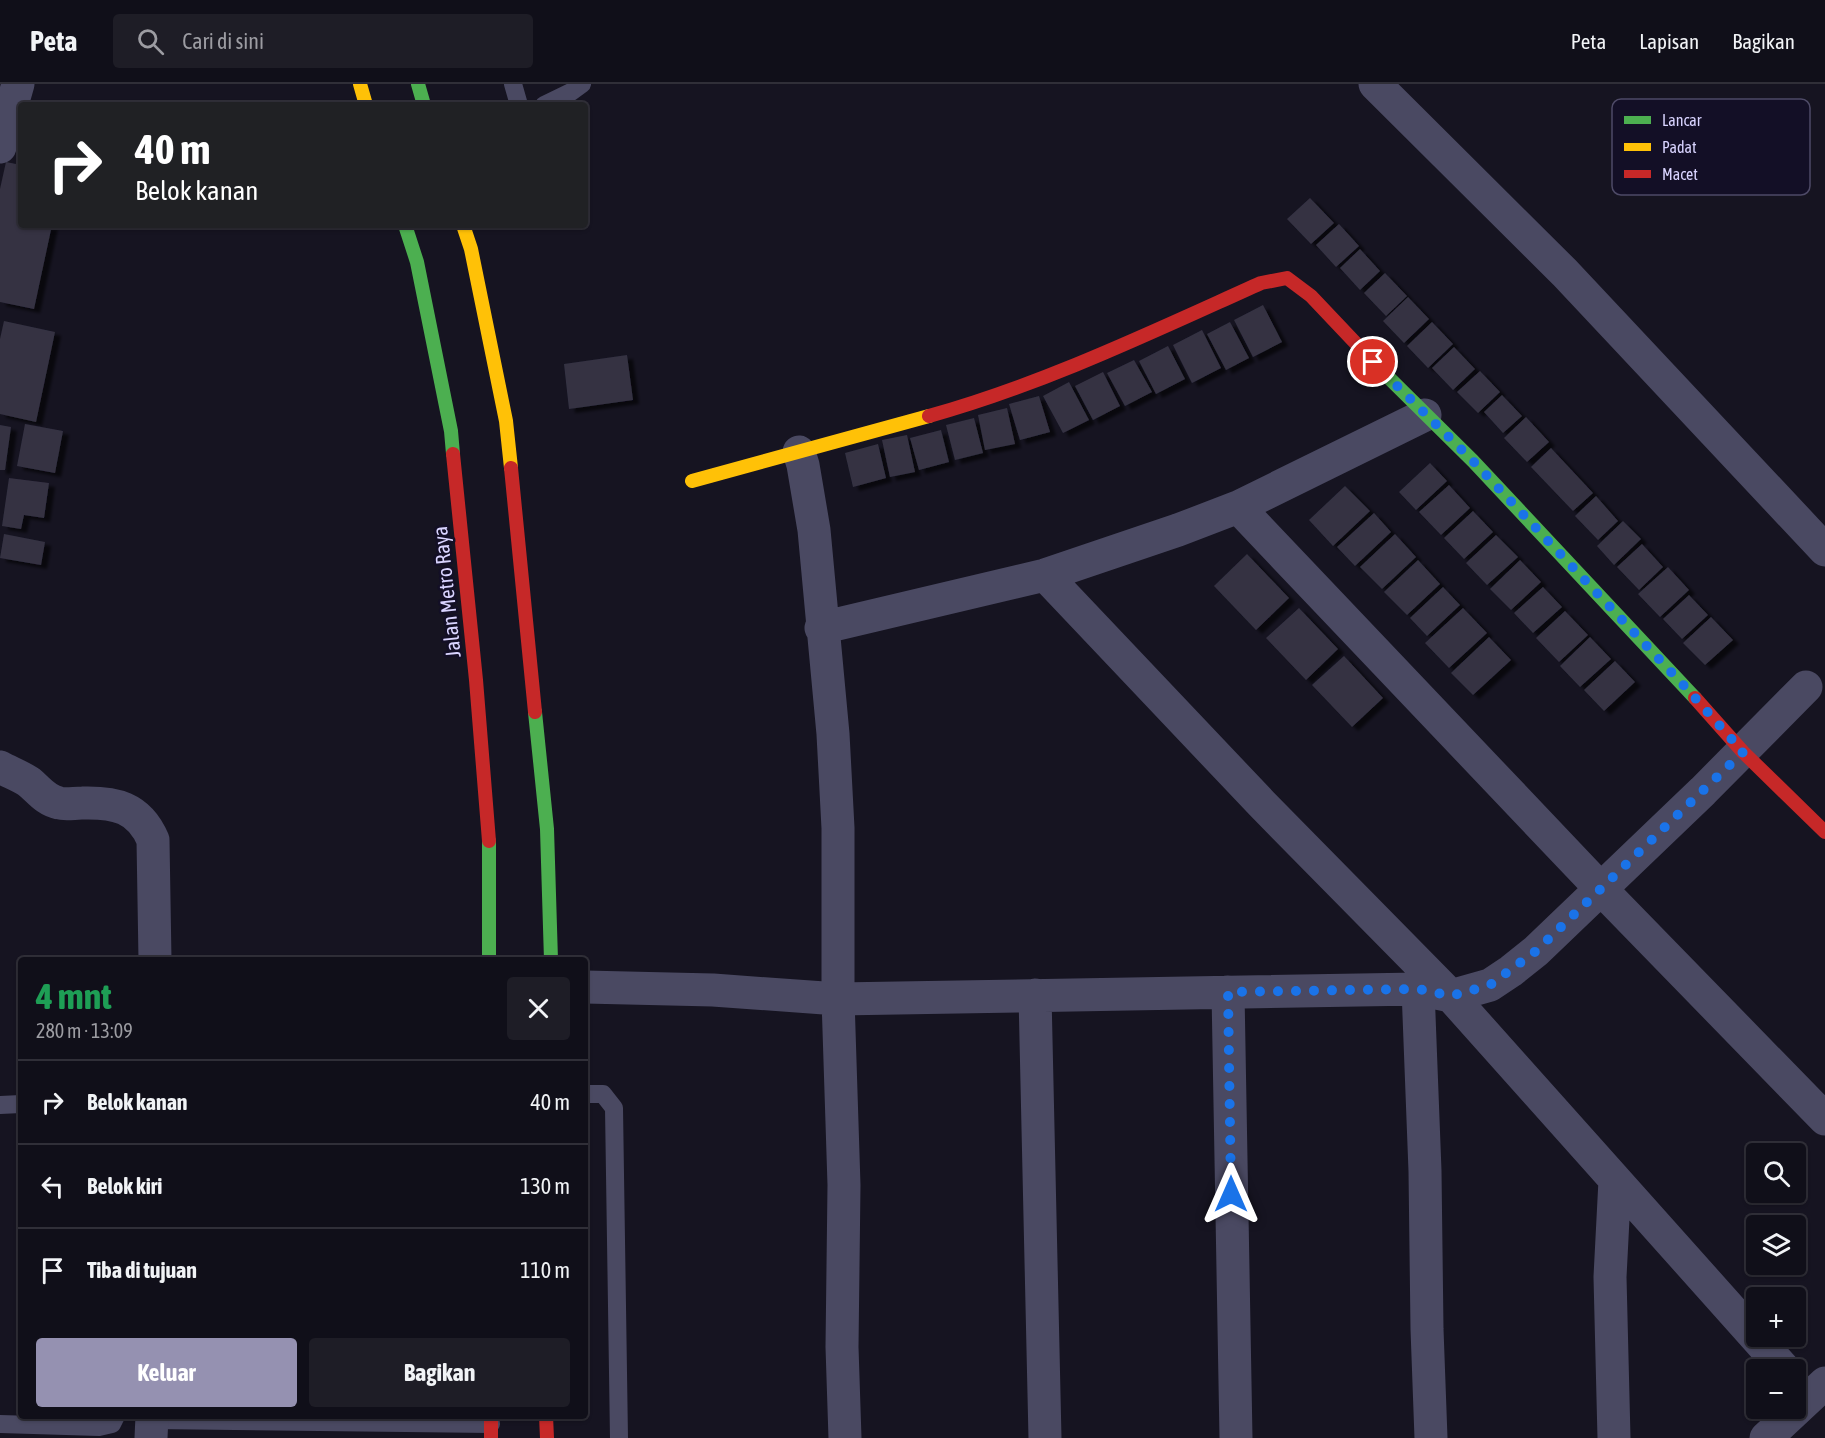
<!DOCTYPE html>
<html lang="id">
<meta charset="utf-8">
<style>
body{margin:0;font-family:"Asap Condensed",sans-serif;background:#1e1d26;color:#f1f3f6;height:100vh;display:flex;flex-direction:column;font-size:22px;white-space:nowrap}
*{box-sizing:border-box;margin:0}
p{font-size:20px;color:#9c9ca2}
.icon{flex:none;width:33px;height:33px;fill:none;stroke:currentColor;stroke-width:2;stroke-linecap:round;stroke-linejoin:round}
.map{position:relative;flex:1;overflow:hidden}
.panel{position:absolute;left:18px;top:873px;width:570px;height:462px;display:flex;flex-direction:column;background:#100f19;border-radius:6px;box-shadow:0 2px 4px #0004,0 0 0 2px #302f38}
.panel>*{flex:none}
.banner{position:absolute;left:18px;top:18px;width:570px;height:126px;border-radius:6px;box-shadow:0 2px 4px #0004,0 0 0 2px #302f38;background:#202124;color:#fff;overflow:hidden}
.buttons{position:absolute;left:1746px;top:1059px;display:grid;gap:12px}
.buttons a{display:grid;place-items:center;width:60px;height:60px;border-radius:6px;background:#100f19;box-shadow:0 2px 4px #0004,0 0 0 2px #302f38;font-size:30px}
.pin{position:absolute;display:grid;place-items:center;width:51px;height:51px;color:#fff;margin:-26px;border:3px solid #fff;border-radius:50%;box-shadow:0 2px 6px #0007}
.me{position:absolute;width:66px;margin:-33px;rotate:0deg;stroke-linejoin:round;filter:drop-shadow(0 0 4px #0008)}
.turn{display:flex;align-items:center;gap:21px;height:126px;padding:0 18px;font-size:27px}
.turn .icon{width:78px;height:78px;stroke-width:2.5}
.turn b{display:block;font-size:42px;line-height:51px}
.round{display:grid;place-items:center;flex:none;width:63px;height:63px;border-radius:6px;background:#1e1d26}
.summary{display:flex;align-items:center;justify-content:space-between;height:102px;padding:0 18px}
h1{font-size:36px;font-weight:700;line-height:45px;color:#1e9e55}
.action{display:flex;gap:12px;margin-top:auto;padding:12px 18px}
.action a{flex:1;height:69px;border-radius:6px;background:#9591b1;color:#fff;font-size:24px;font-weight:700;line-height:69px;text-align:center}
.action a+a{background:#1e1d26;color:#f1f3f6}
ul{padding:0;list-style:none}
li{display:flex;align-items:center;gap:18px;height:84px;padding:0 18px;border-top:2px solid #302f38}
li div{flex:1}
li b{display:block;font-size:22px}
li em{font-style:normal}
header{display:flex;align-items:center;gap:36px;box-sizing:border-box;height:84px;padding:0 30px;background:#100f19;border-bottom:2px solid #302f38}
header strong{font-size:28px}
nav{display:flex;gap:33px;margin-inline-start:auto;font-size:21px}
.search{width:420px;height:54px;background:#1e1d26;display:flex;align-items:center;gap:15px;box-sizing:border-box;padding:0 21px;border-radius:6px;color:#9c9ca2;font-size:22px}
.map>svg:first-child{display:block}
.building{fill:#343243;filter:url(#shadow)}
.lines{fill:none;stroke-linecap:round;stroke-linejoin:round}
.lane{stroke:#4a4962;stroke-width:18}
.street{stroke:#4a4962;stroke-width:33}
.fast{stroke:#4caf50;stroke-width:14}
.slow{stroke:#ffc107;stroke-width:14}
.jam{stroke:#c62828;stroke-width:14}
.route{stroke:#1a73e8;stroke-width:10;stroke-dasharray:0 18}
.labels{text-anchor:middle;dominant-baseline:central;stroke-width:5;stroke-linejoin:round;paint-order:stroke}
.street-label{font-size:21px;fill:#d9d4ff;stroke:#130f26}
.key{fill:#130f26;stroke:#4e4a67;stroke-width:1.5}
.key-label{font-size:16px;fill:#d9d4ff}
</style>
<header>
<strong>Peta</strong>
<div class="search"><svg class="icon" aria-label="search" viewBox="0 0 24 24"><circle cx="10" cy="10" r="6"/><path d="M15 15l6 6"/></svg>Cari di sini</div>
<nav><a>Peta</a><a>Lapisan</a><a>Bagikan</a></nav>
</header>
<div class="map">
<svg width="1825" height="1354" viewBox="0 0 1825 1354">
<defs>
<filter id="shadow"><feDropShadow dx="6" dy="4" stdDeviation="1.5" flood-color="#0009"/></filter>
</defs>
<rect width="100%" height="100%" fill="#161421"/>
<path class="building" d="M6,78L21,81V141H52L34,225L0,218V105Z
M1310,114L1334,139L1311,160L1287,135Z
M1339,140L1359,162L1336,183L1316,161Z
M1360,165L1380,187L1360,206L1340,184Z
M1385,189L1407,212L1386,232L1364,209Z
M1408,213L1429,235L1404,259L1383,237Z
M1263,221L1282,258L1253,273L1234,236Z
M4,237L55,248L36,338L0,330V255Z
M1230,238L1249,274L1226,286L1207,250Z
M1432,238L1453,260L1428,284L1407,262Z
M1202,246L1221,284L1192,299L1173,261Z
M1168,262L1185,295L1156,310L1139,277Z
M1454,263L1475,285L1453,306L1432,284Z
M627,271L633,316L569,325L564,280Z
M1134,276L1152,308L1125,322L1107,289Z
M1480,287L1500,308L1478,329L1457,308Z
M1103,288L1120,322L1093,336L1075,302Z
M1069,298L1089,336L1063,349L1043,312Z
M1502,311L1522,332L1503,349L1484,328Z
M1039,312L1050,348L1020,356L1009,320Z
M1007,324L1015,360L985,366L978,331Z
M1526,333L1549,358L1527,378L1504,354Z
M974,334L983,369L955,376L946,341Z
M25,340L63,347L55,389L17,382Z
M0,341L11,343L5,386H0Z
M941,346L949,378L919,386L910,354Z
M907,351L915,388L890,393L882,356Z
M878,360L886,394L853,403L845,369Z
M1551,364L1593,409L1573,427L1531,383Z
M1430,379L1447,397L1416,426L1399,408Z
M9,394L49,399L44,434L24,431L21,445L2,442Z
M1449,401L1470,424L1441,451L1419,428Z
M1345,402L1370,427L1333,462L1309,436Z
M1596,412L1618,437L1598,456L1575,432Z
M1473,427L1493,448L1464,475L1444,454Z
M1374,429L1391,448L1355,482L1337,463Z
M1623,437L1641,455L1614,481L1597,462Z
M4,450L45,458L41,481L0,474Z
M1395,450L1416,473L1382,505L1360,483Z
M1496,451L1518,473L1487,501L1466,479Z
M1642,460L1663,483L1639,506L1617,483Z
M1247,470L1289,514L1256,546L1214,502Z
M1418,476L1440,500L1407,531L1384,508Z
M1520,476L1541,498L1511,526L1490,505Z
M1668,483L1689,506L1660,533L1638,510Z
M1443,503L1460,521L1427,552L1410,534Z
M1543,503L1562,523L1533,549L1514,529Z
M1689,511L1708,531L1682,555L1663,535Z
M1299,524L1338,565L1306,596L1266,554Z
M1463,524L1487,549L1449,584L1425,559Z
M1565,527L1588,551L1559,578L1536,554Z
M1711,533L1733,556L1705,581L1683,559Z
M1489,553L1511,576L1473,611L1451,589Z
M1590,553L1611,575L1580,603L1560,582Z
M1344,572L1383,614L1352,643L1312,601Z
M1615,577L1635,598L1604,627L1584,606Z"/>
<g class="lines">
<path class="lane" d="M513,0L519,21
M544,21L571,8L582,0
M585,1010H603L614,1024L619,1354
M0,1021L21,1020
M152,1336L491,1340
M0,1340L99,1343L112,1340L116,1332"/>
<path class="street" d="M1375,0L1565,189L1825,466
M0,63L18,0
M799,368L803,381L814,446L833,650L838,744V915L844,1101L842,1263L845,1354
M1238,423L1601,805L1825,1035
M1045,491L1262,720L1451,912L1785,1286
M821,544L1045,491L1178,446L1238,423L1425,331
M0,683C9,688 20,692 29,698C39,706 45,716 59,719C66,721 74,719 82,719C115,718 139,723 153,756L155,876
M585,903L713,906L838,915L1418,905L1451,912L1490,901L1511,887L1536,867L1703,707L1806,603
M1418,905L1425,1087L1427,1245L1431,1354
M1228,908L1236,1354
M1035,911L1045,1354
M151,1354L152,1332
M1614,1354L1610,1193L1615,1096
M1766,1354L1825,1299"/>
<path class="fast" d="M418,0L424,21
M405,141L417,178L451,347L453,370
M1382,287L1473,377L1695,614
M535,628L547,745L551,876
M489,757V876"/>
<path class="slow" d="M360,0L366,21
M463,141L471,165L506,337L511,384
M692,397L929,332"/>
<path class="jam" d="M929,332C1044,300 1152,248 1261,199L1287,194L1311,212L1382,287
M453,370L476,596L489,757
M511,384L535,628
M1695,614L1743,668L1825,748
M491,1332V1354
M546,1332L547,1354"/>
</g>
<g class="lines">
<path class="route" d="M1231,1110L1228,908L1418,905L1451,912L1490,901L1536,867L1743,668L1688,606L1473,377L1373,278"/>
</g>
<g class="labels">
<g class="street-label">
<text transform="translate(446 508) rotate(-96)">Jalan Metro Raya</text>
</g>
</g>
<rect x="1612" y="15" width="198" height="96" rx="9" class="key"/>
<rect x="1624" y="32" width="27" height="8" fill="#4caf50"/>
<rect x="1624" y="59" width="27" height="8" fill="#ffc107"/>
<rect x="1624" y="86" width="27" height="8" fill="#c62828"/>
<g class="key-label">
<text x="1662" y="42">Lancar</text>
<text x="1662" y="69">Padat</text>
<text x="1662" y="96">Macet</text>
</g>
</svg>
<div class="buttons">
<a><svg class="icon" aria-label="search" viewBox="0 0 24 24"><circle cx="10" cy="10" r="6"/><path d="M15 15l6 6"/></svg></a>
<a><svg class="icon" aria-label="layers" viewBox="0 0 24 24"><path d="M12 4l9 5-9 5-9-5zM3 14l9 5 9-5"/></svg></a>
<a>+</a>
<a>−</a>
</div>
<div class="pin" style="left:1373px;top:278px;background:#d93025"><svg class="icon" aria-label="arrive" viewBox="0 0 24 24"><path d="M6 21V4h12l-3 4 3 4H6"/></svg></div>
<svg class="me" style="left:1231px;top:1110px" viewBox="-20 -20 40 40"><path d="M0-17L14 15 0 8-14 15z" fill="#1a73e8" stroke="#fff" stroke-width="4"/></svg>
<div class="banner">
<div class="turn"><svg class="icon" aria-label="right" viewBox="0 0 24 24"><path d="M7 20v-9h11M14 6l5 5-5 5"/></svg><div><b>40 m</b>Belok kanan</div></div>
</div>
<section class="panel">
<div class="summary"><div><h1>4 mnt</h1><p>280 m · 13:09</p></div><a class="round"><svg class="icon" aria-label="close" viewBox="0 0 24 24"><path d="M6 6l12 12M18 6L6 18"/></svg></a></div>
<ul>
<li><svg class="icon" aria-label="right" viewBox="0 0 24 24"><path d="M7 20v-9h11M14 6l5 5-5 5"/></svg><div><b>Belok kanan</b></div><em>40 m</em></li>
<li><svg class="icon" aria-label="left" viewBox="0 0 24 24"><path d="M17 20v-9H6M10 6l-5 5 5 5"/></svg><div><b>Belok kiri</b></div><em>130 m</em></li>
<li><svg class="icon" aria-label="arrive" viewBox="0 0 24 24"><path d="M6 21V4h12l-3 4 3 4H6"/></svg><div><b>Tiba di tujuan</b></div><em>110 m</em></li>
</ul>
<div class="action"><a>Keluar</a><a>Bagikan</a></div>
</section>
</div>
